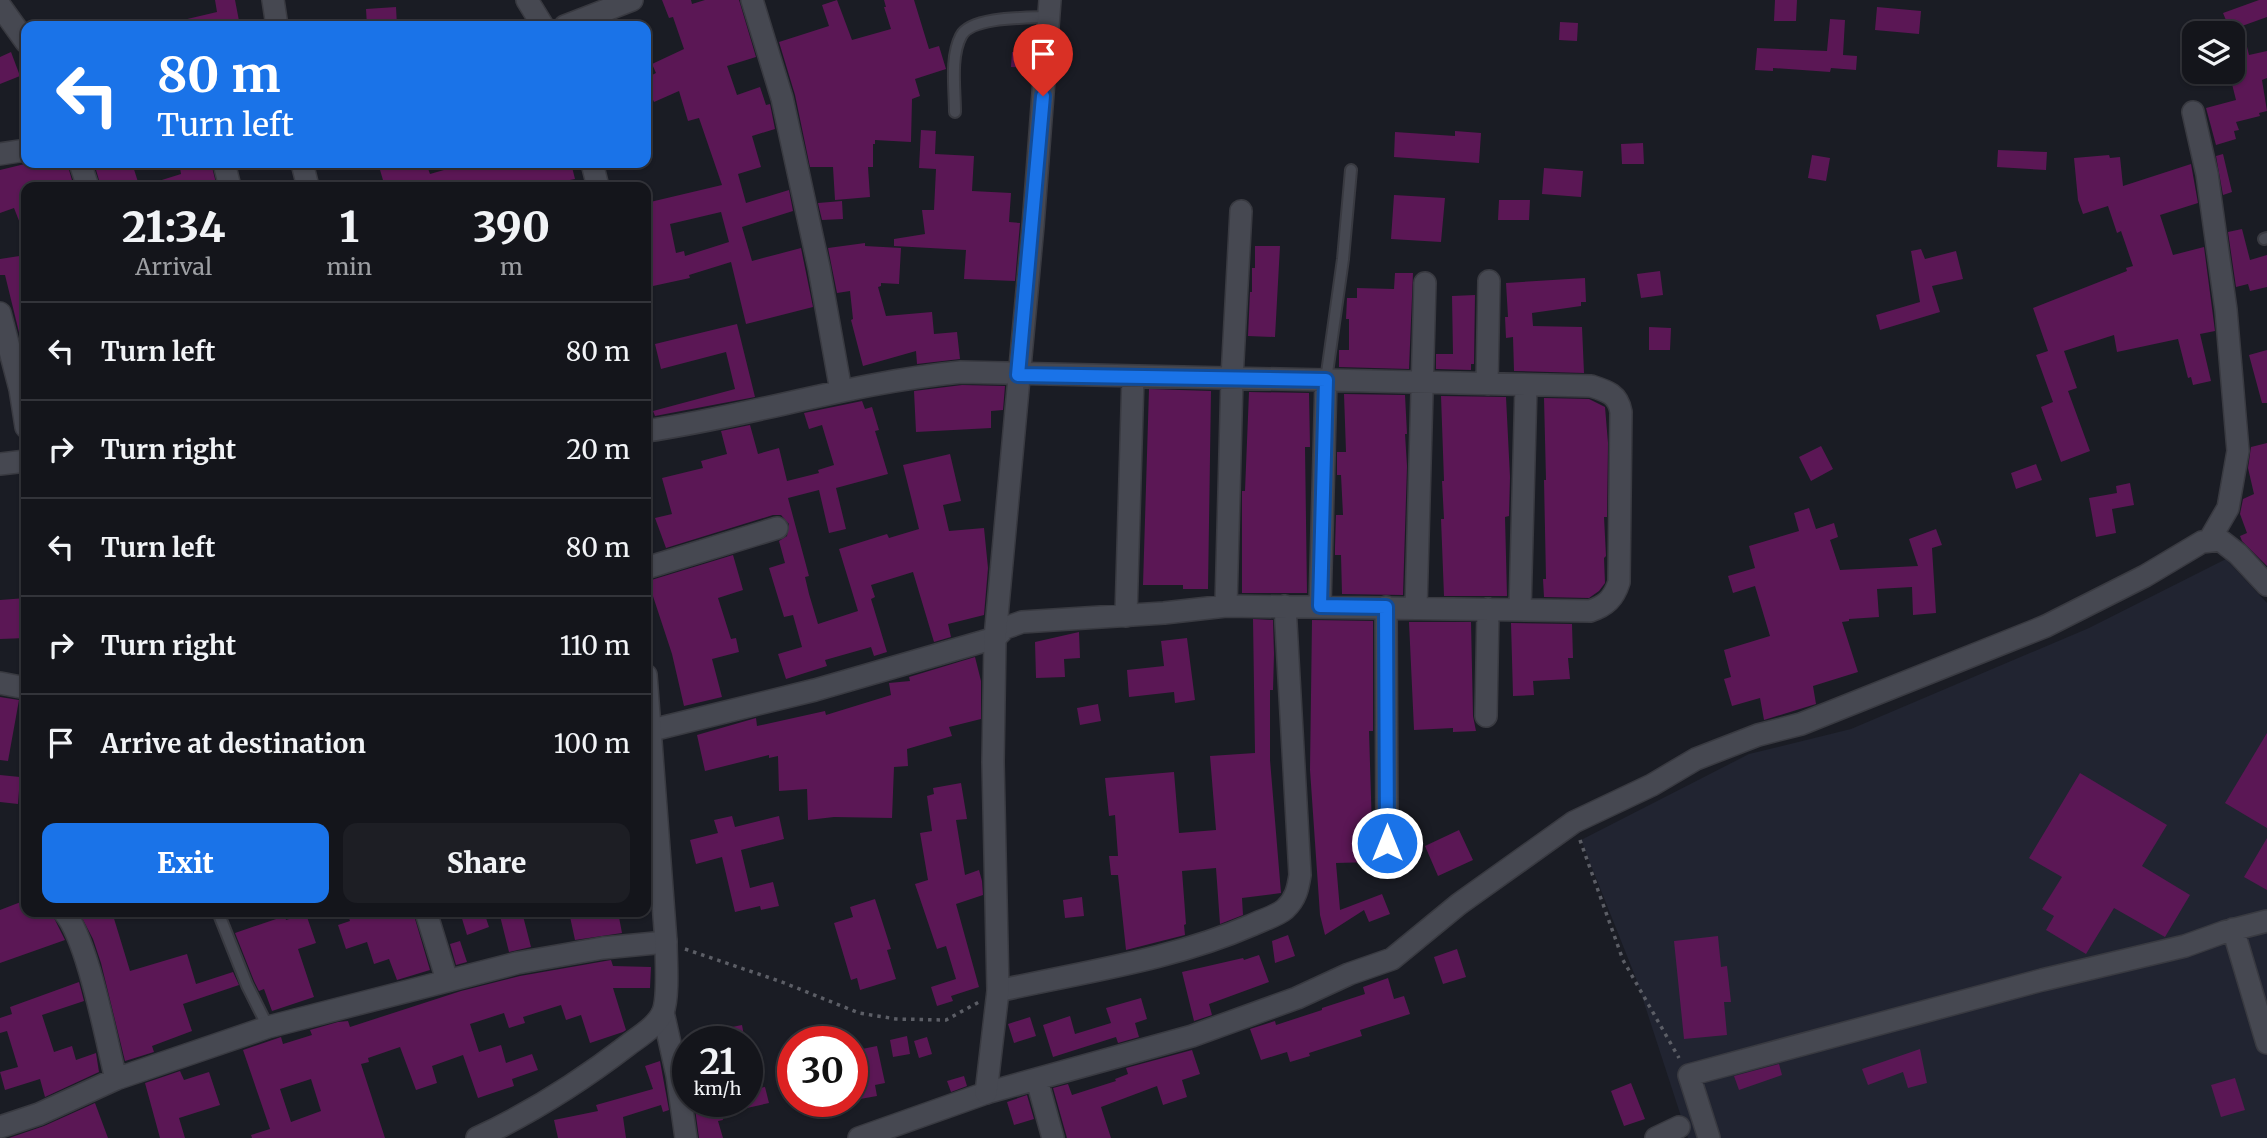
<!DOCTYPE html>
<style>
body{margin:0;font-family:Merriweather,serif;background:#1d1e24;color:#f1f3f6;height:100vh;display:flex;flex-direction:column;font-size:26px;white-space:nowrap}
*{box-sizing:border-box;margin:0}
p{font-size:23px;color:#9d9fa3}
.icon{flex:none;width:38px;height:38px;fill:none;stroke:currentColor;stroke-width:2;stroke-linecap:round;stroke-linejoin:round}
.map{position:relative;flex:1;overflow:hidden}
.panel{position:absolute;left:21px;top:182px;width:630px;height:735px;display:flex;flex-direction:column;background:#14151b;border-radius:14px;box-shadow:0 2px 5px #0004,0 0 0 2px #33343a}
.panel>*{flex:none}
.hud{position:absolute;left:21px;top:21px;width:630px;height:147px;border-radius:14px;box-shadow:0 2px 5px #0004,0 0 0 2px #33343a;background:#1a73e8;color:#fff;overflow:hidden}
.tools{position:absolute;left:2182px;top:21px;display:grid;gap:14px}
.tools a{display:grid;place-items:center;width:63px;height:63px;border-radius:14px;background:#14151b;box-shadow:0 2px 5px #0004,0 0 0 2px #33343a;font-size:35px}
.speed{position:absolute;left:672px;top:1026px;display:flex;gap:14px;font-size:35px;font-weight:700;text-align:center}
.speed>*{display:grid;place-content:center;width:91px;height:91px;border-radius:50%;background:#14151b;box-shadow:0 2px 5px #0004,0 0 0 2px #33343a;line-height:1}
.speed small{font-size:18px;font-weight:400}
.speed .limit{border:10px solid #d22;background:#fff;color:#111}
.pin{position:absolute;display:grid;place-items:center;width:60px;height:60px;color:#fff;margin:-72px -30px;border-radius:50% 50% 50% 0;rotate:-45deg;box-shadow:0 0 7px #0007}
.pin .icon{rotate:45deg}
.me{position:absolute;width:77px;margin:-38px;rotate:0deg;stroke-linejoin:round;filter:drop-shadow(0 0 5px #0008)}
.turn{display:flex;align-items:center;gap:24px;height:147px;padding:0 21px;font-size:32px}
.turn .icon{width:91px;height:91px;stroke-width:2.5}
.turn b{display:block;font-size:49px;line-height:60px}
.eta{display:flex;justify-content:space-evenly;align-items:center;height:119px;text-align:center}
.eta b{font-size:42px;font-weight:800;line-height:49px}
.button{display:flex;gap:14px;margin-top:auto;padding:14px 21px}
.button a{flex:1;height:80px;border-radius:14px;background:#1a73e8;color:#fff;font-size:28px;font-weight:800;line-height:80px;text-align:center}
.button a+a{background:#1d1e24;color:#f1f3f6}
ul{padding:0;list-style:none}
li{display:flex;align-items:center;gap:21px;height:98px;padding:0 21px;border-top:2px solid #33343a}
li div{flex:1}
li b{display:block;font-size:26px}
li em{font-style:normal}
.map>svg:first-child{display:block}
.built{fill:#212431}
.building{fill:#5b1755;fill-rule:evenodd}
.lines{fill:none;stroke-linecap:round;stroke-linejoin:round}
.service-casing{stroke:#393a41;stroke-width:14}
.minor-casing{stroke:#393a41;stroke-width:24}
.tertiary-casing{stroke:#393a41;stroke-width:24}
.path{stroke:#5c5e66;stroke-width:3.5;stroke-dasharray:3.5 5;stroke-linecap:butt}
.service{stroke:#464851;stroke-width:10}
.minor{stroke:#464851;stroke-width:21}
.tertiary{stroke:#464851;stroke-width:21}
.route-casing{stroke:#114b97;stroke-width:18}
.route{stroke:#1a73e8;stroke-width:12}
</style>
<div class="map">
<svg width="2267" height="1138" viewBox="0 0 2267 1138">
<rect width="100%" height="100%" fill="#1a1c24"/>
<path class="built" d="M2226,559L2267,603V1138H1688L1637,981L1581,840L1749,754L1851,729L2089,628Z"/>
<path class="building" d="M215,0H235L240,26H183V20L217,12Z
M662,0H691L692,4L705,0H739L756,57L727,66L737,95L760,87L766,105L770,104L775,129L752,136L761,167L738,174L746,203L789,190L793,211L742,227L752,261L801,248L813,307L746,324L731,262L689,275L690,278L653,286L646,248V203L722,185L699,118L688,121L679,91L654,102L646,85V78L656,73L652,64L684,49L673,17L669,18ZM721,212L729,242L685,256L684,251L676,253L670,224Z
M837,0L852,40L891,29L884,7H886L884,0H914L929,49L939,46L946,69L915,79L920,96L912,99L911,142L875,140V144H873V167H868L870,197L835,200L833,167H810L795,95L779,42L829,26L822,5Z
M1775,0H1797L1796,21H1774Z
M2259,0H2267V17L2242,26L2249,55L2267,51V78L2262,80L2267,111L2259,113L2260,116L2236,122L2239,130L2234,131L2236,139L2216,145L2206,108L2236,100L2229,72H2233V29L2230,30L2223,13Z
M396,7L397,26H367L366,9Z
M1877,7L1921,11L1919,34L1875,30Z
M1830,19L1845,20L1843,55L1857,56L1856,70L1831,68L1830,72L1773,68V71L1755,70L1757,48L1827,51Z
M1560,22L1578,23L1577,41L1559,40Z
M11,52L20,76L0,84V57Z
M1012,52L1032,53V68L1011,67Z
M921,130L936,131L935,154L974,156L972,191L1011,193L1009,222L1020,223L1015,281L964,279L966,250L894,246V239L925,234L922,210H934L936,169L919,168Z
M1455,131L1481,133L1479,163L1394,157L1395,132L1455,136Z
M1643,143L1644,164H1622L1621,144Z
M1998,150L2047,152L2046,170L1997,167Z
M2223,154L2232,192L2223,195L2216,156Z
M1812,155L1830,158L1826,181L1808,178Z
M2109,155L2110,158L2120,157L2123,186L2191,164L2198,203L2160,215L2173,255L2204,247L2215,331L2200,334L2211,381L2193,385L2191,377L2188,378L2178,339L2117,352L2114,335L2064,351L2077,388L2068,391L2090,451L2061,462L2041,407L2053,402L2036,355L2048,351L2033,308L2127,271L2126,268L2133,266L2121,231L2117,233L2108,206L2083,214L2078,200L2074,158Z
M29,163H67L74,187H26L25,236L14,208L0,213V170Z
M94,163H103L104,169L132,163L138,182L119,187H101Z
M201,163H211L217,187H149V184L181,174L180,168Z
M378,163H426L430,174L468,163H571L575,179L534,187H385Z
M1544,168L1583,171L1581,197L1542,194Z
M1394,195L1445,198L1441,242L1391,239Z
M1499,200H1530L1529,220H1498Z
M842,201L843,219L822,220L818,203Z
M2242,229L2250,260L2267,255V287L2250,291L2248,284L2236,287L2228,232Z
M865,243V246L901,248L899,284L881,283V286L878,287L886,316L932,312L934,334L957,332L960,359L917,364L916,351L863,366L851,320L853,319L850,291L837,293L828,248Z
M1255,246H1280L1275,337L1248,336L1250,292H1252V268H1255Z
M1921,249L1925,259L1956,251L1963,279L1932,286L1940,312L1880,330L1876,315L1920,302L1911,251Z
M26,255V361L5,275H0V259Z
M1660,271L1663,295L1641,298L1637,274Z
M1395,273H1413L1409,369L1339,367V350H1349V319H1346L1347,298H1357V288L1394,289Z
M1585,278L1586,302H1581V306L1532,313L1533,326L1582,327L1584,373L1514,371L1513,337L1506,338L1505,317H1508L1506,283Z
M1475,295L1474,364H1471V370L1436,369V354H1453L1452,296Z
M737,324L755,397L655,416L653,411L735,389L726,352L661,369L655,344Z
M1649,327L1671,328L1670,350H1649Z
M2267,350V403H2262L2249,355Z
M962,385L1005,386L1003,410L991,411V428L916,432L914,391Z
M1149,389L1211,391L1208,589H1183V585H1143Z
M1249,392L1309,393L1310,447H1305L1307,593H1242V491H1245Z
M1344,394L1405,395L1407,434H1405L1407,466L1403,595L1342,594L1341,555H1335V547L1336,515H1343L1341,475H1337V452H1346Z
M1441,396L1506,397L1510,477L1509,516L1505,517L1507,596H1444L1441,519H1444L1442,481H1444Z
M1544,398L1589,399L1605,407L1608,443L1607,517H1604L1606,556L1604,558L1605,583L1599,591L1589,598L1544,597L1543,579H1546L1544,480H1546Z
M862,401L865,409L872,407L879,430L875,431L888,474L836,488L846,529L829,533L819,490L788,498L809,576L805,577L809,594L818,624L858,611L839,549L887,534L889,538L919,529L903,465L950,454L961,501L943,505L949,531L984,528L988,568L984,615L948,624L951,637L934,642L913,572L871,585L875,597L871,599L887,652L874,656L871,647L825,660L827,666L786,679L778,654L802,647L793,615L784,617L769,568L785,563L779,541L787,536L789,524L781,515H773L666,548L655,518L672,514L662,478L703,468L701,461L727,454L721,431L750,425L758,454L779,448L787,481L819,473L818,470L834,465L822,425L809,429L804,413Z
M2267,443V566L2242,541L2240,536L2247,533L2240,514L2243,499L2254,494L2248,468L2251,447Z
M1821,446L1833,469L1811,481L1799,457Z
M2036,464L2042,480L2016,489L2011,473Z
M2130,483L2134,505L2112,509L2116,533L2096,537L2089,498L2117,493L2116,486Z
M1809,508L1816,529L1834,523L1838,537L1830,540L1840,570L1918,566L1909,539L1936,529L1942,545L1932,548L1936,613L1913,615L1912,587L1877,589L1879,617L1849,619V621L1842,622L1858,672L1813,686L1816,704L1764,720L1760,698L1732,706L1724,679L1731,677L1724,650L1770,636L1755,586L1733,593L1728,576L1755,568L1749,546L1799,531L1794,513Z
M733,555L743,590L718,598L731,639L736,638L739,652L712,659L722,697L684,706L672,654L648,581Z
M26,598V638L0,639V600Z
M1253,619L1273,620L1274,654L1273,690H1270V760L1281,893L1242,898L1243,915L1220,924L1216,868L1182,871L1186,924L1184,925L1185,935L1126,950L1118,875H1111L1109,856H1118L1115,815L1109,816L1105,778L1174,772L1179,833L1216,830L1210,756L1255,753Z
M1312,620L1373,621V731H1369L1373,862L1336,863L1340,910L1382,894L1390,914L1369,922L1364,910L1325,935L1320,915L1310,770Z
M1409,622H1471L1473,716L1476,731L1453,732V728L1414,730Z
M1511,623L1572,624L1573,658H1568L1570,679L1533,681L1534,695L1513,696Z
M1079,632L1080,658L1064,659L1065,677L1036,678L1035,642Z
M1187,638L1195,700L1175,703L1174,692L1129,697L1127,670L1164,666L1161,641Z
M975,657L981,681V719L949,727L952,736L907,749L908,766L894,767L892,818L834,817L808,820L807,789L779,791L778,756L769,758V755L705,771L697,735L756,718L757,726L825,711L826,715L891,695L889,683L910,681L909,677Z
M0,697L19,700L8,761L0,760Z
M1098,704L1101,721L1080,725L1077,708Z
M2267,733V828L2225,803Z
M2080,773L2167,825L2142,866L2190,895L2165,937L2114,908L2086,954L2046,930L2054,916L2042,909L2062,877L2029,858Z
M0,775L20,777L18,804L0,802Z
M961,783L967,819L956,820L965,875L979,870L982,881L983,895L956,904L979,987L951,996L953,1001L937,1006L931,987L956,979L946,946L937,949L915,884L928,880L920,833L932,831L927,796L934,794L933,788Z
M732,816L735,827L779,816L784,839L741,850L750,888L773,882L779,906L761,910L760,906L735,912L722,857L696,864L690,840L718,833L714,820Z
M1459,830L1473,860L1438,876L1425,846Z
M2267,838V890L2244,877Z
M1082,897L1084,916L1065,918L1063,900Z
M875,899L891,949L887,950L896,979L860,990L857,978L851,980L834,923L853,917L850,907Z
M26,900V912H51L65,940L0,963V910Z
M79,912H112L130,971L187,954L196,984L233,972L239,985L183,1004L192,1031L152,1046L154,1052L125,1061L101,963L93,939Z
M347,912H413L430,970L397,980L389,959L374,964L367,942L346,949L338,925L350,921Z
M460,912H484L489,927L467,935Z
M499,912H522L531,947L509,952Z
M569,912H618L622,933L575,940Z
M306,914L316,943L298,949L314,997L272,1011L264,989L259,991L254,981L235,933L285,916L286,920Z
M1288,935L1295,956L1275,963L1272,941Z
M1718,936L1721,967L1727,966L1731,1002H1724L1727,1035L1684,1039L1674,941Z
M460,941L467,962L456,965L450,944Z
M1457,949L1466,977L1443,984L1434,957Z
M1259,955L1269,982L1209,1004L1212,1015L1194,1021L1182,972L1243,958L1244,960Z
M611,960L613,966L651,967L650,988H613L626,1030L623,1032L590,1043L581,1015L566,1020L561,1005L523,1017L525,1023L509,1028L504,1013L470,1024L479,1052L501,1045L506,1063L532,1054L538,1070L512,1079L514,1086L478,1098L463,1055L432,1066L437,1083L416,1090L400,1047L368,1058L369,1062L361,1064L385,1138H252L251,1135L270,1129L243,1050L281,1037L283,1044L312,1035L310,1030L338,1022L348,1021L350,1027L461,991L520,976ZM311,1079L321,1111L291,1122L280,1089Z
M1388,978L1394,999L1404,996L1410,1014L1360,1030L1362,1036L1309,1053L1310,1056L1290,1062L1287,1052L1261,1060L1250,1029L1275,1021L1276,1025L1322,1010V1008L1365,994L1363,987Z
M79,982L84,1001L42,1015L54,1052L72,1046L76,1060L96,1053L99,1072L45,1097L40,1079L5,1090L0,1072L18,1067L7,1031L0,1033V1018L12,1014L10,1007Z
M1141,998L1147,1019L1135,1023L1139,1037L1118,1043L1116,1037L1053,1057L1043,1025L1070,1016L1075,1034L1111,1023L1106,1008Z
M1030,1017L1036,1036L1014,1043L1008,1024Z
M742,1025L745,1041H698L697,1034Z
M907,1036L910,1054L893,1057L890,1040Z
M927,1037L932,1054L919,1058L914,1041Z
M877,1046L885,1083L875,1085L877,1096L860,1099L858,1089L852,1090V1051Z
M1920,1049L1927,1083L1908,1088L1903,1072L1868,1085L1862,1069Z
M1192,1050L1200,1074L1182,1080L1187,1097L1163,1105L1157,1086L1101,1107L1111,1138H1067L1053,1088L1068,1084L1072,1095L1116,1081L1115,1079L1128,1074L1126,1068Z
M660,1061L669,1110L663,1112L661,1105L623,1117L626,1138H558L554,1120L598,1111L596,1105L653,1089L645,1066Z
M1779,1064L1782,1075L1739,1090L1734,1076Z
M180,1071L184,1080L209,1072L220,1105L179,1118L185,1138H160L145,1083Z
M964,1076L967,1086L951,1092L947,1081Z
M2235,1078L2245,1110L2221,1117L2211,1085Z
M1631,1083L1645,1119L1624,1126L1611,1091Z
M765,1087L769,1103L747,1108V1090Z
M1027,1095L1034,1119L1014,1125L1007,1102Z
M694,1101H719L723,1120L718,1121L723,1138H699Z
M95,1103L108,1138H9L44,1126Z"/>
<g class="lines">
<defs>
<path id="service" d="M955,112C955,89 950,57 961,36C971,16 1029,18 1049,17
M2264,239L2267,238
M1326,380L1343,259L1351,170
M218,912L247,985L268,1027"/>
<path id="minor" d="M273,0L277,26
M752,0L782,98L819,268L841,391
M1,7L26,42
M565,26L632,0
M2193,112L2207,174L2226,310L2238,451L2228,508L2210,539
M0,154L26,150
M80,163L88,187
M224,163L230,187
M302,163L308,187
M0,313L20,389L26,427
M1487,384L1489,281
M646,431C752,416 854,382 961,372L1591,386C1607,391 1618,394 1621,412L1619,582C1614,598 1606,606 1590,611L1226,606L1164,613L1022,622L1005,628L995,638L815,690L652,730
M0,464L26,461
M646,568L777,528
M1226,606L1232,378L1241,211
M1320,606L1326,380
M1386,607L1387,843
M1416,608L1425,283
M1520,610L1526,385
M1126,616L1133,376
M0,683L26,688
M1486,716L1488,609
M64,912C88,940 106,1040 116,1079
M426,912L447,980
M2233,929L2267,1043
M998,991C1082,972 1172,960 1252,925C1262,920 1277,916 1285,909C1296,899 1298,888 1300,875L1285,606
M663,1012L677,1075L686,1138
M1037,1080L1053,1138
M0,1127L39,1114L116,1079L268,1027L517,963L603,948L666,942
M859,1138L986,1093L1192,1036L1297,998L1349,974L1392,959L1459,904L1574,822L1652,785L1696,759L1758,735L1801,724L2046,626L2145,576L2202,542L2220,540L2238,554L2267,585
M1656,1138L1679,1127
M1709,1138L1689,1075L2042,980L2185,946L2224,932L2267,921"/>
<path id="tertiary" d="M527,0L543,26
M592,163L598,187
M986,1093L998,991L993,762L995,638L1033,226L1050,0
M477,1138C531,1113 581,1081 628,1045C640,1036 657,1026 663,1012C669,996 666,959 666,942L646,675"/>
</defs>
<use href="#service" class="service-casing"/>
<use href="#minor" class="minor-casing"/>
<use href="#tertiary" class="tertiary-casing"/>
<path class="path" d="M1580,840L1623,960L1679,1058
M685,949L782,982L859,1013L896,1019L946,1020L979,1002"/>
<use href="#service" class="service"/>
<use href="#minor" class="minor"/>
<use href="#tertiary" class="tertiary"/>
</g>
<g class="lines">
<defs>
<path id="route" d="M1043,96L1018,375L1326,380L1320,606L1386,607L1387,843"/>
</defs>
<use href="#route" class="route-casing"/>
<use href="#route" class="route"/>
</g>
</svg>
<div class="tools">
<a><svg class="icon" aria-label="layers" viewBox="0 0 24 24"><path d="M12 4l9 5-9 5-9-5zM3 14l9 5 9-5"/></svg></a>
</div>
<div class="speed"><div>21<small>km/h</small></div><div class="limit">30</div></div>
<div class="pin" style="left:1043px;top:96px;background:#d93025"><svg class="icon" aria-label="arrive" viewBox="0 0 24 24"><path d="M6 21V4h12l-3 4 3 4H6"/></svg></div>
<svg class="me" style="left:1387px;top:843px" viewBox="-20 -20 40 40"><circle r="17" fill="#1a73e8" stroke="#fff" stroke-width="3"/><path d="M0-11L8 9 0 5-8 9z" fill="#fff"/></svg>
<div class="hud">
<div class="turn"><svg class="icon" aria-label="left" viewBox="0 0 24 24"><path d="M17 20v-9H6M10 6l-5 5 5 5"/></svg><div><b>80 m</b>Turn left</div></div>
</div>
<section class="panel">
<div class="eta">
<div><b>21:34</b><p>Arrival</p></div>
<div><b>1</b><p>min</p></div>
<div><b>390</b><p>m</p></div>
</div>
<ul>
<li><svg class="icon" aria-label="left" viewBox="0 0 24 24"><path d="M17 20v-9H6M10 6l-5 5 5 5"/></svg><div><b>Turn left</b></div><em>80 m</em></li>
<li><svg class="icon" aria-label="right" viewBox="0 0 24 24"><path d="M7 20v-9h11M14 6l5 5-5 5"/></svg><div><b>Turn right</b></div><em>20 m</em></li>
<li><svg class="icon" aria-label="left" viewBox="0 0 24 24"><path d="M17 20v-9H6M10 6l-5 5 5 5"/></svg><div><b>Turn left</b></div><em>80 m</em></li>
<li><svg class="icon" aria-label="right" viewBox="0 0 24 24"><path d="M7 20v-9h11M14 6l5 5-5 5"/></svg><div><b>Turn right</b></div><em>110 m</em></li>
<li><svg class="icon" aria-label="arrive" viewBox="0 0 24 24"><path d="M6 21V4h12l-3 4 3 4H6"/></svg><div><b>Arrive at destination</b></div><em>100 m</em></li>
</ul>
<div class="button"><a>Exit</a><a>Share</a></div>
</section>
</div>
